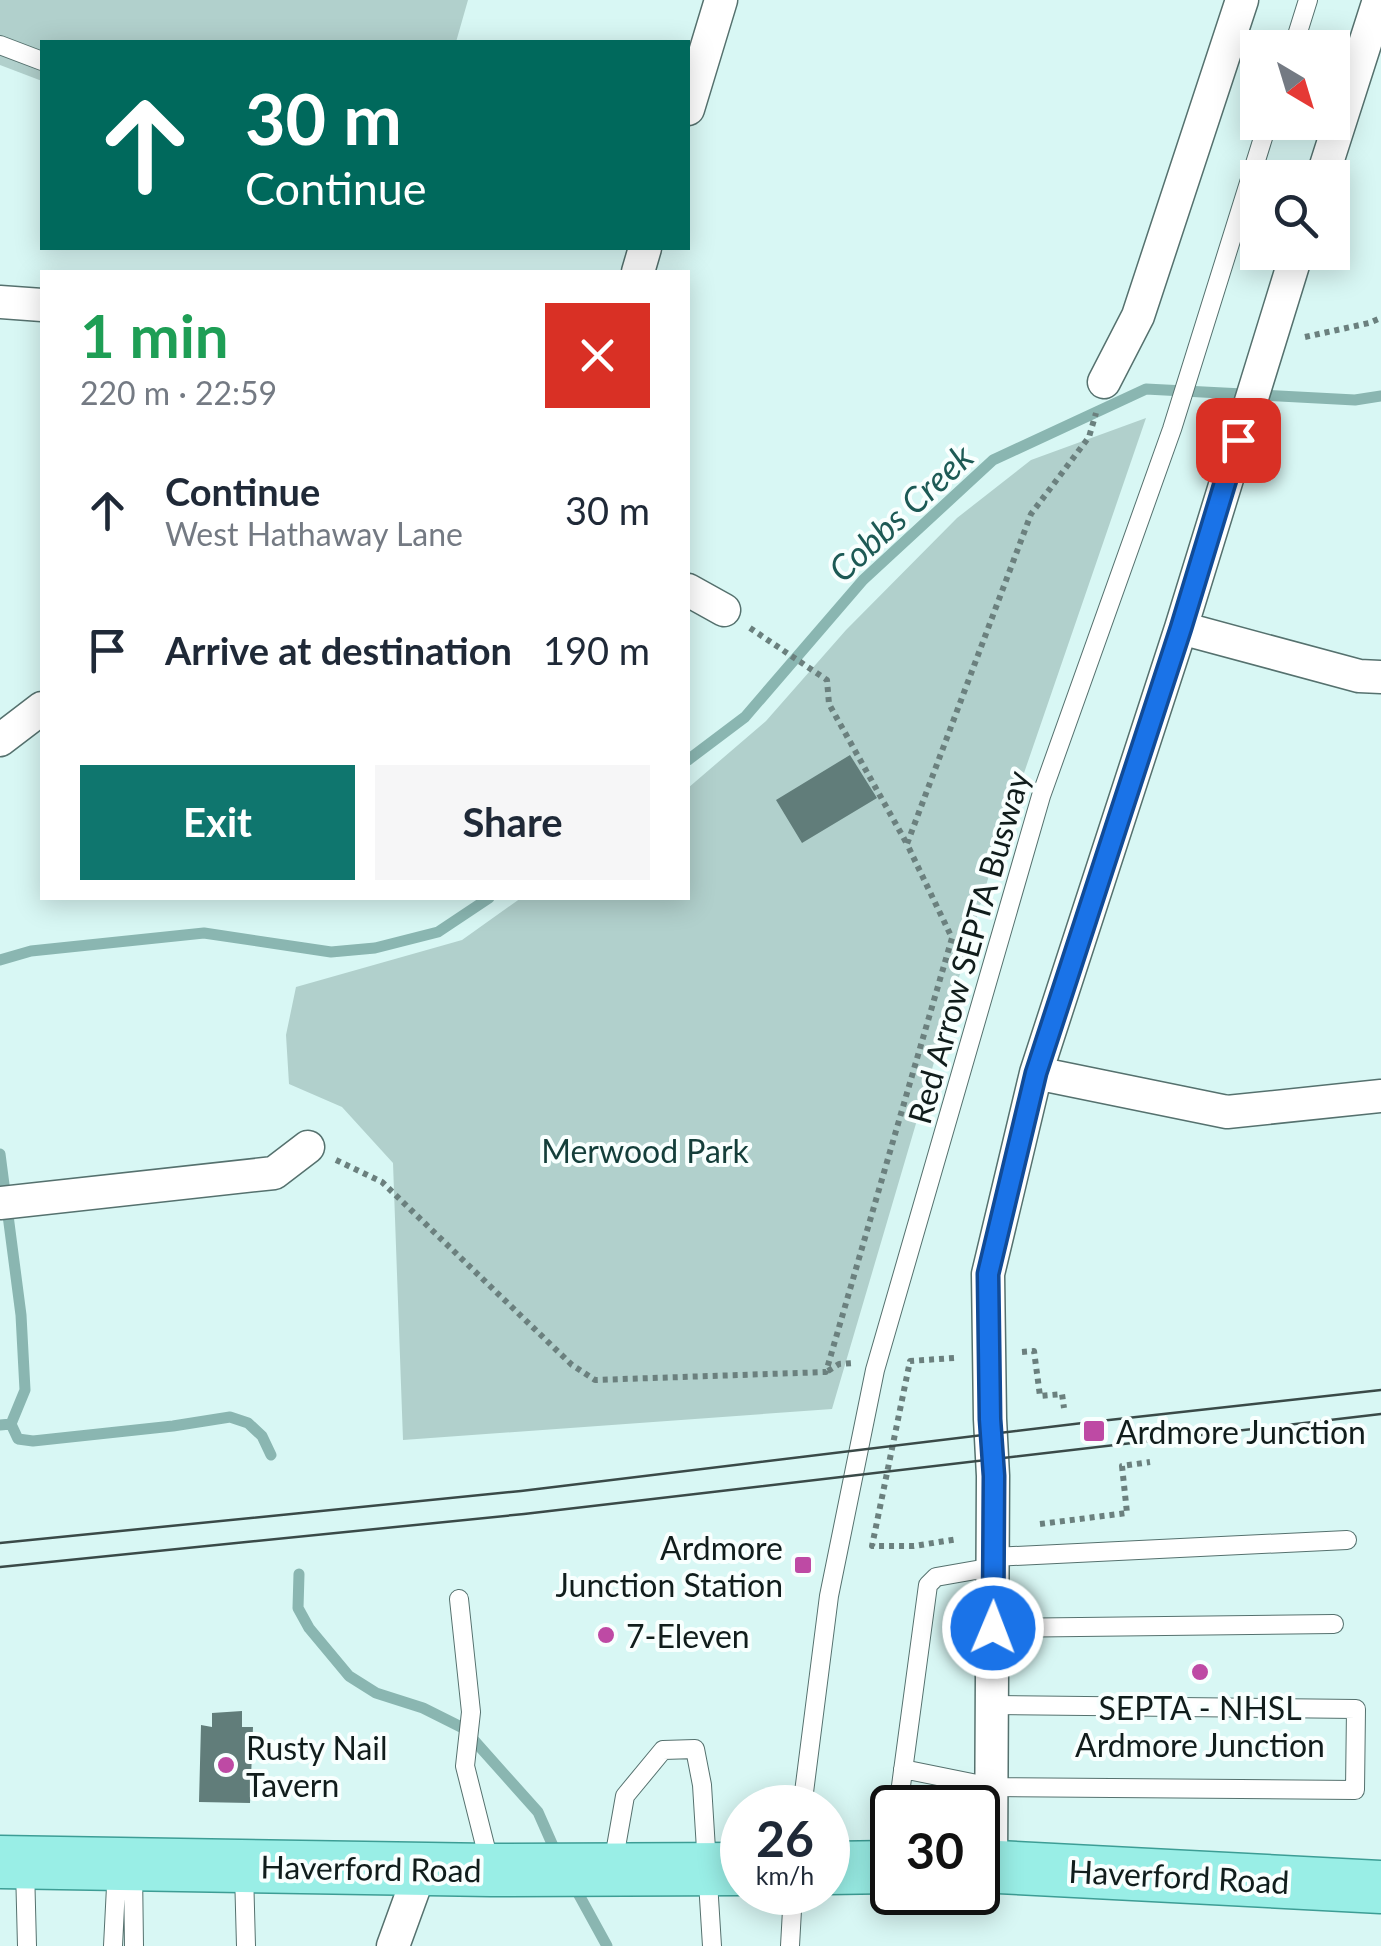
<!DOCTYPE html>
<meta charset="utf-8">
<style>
body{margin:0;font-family:Lato,sans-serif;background:#f6f6f7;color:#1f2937;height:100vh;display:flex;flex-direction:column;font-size:38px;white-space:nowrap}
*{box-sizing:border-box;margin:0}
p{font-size:32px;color:#747a83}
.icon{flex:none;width:55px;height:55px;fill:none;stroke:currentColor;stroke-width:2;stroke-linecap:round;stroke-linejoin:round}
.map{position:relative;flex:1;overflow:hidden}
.details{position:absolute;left:40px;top:270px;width:650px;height:630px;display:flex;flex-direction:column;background:#fff;border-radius:0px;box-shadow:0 5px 25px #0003}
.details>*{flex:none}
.hud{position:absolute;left:40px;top:40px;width:650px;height:210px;border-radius:0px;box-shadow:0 5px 25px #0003;background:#00695c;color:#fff;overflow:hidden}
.needle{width:65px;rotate:142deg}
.fabs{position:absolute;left:1240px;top:30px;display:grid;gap:20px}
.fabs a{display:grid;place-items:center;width:110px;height:110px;border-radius:0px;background:#fff;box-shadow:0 5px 25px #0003;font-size:50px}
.speed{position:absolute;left:720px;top:1785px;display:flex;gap:20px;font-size:50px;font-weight:700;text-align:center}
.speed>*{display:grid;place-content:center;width:130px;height:130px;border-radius:50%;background:#fff;box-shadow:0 5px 25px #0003;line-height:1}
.speed small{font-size:25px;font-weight:400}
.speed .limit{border:5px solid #111;border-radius:15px;background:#fff;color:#111}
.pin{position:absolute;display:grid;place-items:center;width:85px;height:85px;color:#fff;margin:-42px;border-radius:20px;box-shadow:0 5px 15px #0006}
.me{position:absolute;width:110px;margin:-55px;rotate:1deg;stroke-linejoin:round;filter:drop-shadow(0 0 8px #0008)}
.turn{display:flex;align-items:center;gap:35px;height:210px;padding:0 40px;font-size:45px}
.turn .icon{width:130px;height:130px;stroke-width:2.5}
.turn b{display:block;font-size:70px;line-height:85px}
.round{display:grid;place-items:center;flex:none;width:105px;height:105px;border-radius:0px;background:#f6f6f7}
.summary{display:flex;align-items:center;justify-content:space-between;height:170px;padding:0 40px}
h1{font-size:60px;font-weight:700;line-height:75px;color:#1e9e55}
.cta{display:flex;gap:20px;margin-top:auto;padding:20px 40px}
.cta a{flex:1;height:115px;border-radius:0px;background:#0f766e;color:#fff;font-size:40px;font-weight:700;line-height:115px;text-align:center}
.cta a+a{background:#f6f6f7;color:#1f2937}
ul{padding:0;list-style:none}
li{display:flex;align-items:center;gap:30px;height:140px;padding:0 40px}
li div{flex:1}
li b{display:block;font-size:38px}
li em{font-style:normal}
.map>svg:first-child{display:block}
.green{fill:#b1d0cc}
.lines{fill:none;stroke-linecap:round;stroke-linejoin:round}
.stream{stroke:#8ab6b1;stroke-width:11}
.building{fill:#617d7a}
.service-casing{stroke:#55716e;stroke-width:20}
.minor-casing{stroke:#55716e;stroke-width:35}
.primary-casing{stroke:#3d9d95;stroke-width:55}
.path{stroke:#6b807e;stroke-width:6;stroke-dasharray:5 5;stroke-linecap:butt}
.service{stroke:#fff;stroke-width:18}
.minor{stroke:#fff;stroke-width:32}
.primary{stroke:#99eee6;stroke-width:52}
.tram{stroke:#3a4a48;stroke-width:2.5}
.route-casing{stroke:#114b97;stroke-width:25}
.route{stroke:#1a73e8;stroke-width:18}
.poi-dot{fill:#be4aa4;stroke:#f8fffe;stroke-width:4}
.labels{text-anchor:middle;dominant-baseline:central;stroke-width:8;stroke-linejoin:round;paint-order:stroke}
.street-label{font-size:32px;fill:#111d1c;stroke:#f8fffe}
.park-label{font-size:32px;fill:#143e3a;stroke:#f8fffe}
.poi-label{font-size:32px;fill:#111d1c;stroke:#f8fffe;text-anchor:start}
.water-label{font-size:35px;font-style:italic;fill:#1d5a55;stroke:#f8fffe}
</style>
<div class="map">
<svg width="1381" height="1946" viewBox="0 0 1381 1946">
<rect width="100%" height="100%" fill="#d8f7f4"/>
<path class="green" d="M0,0H468L456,42H42V81L0,65Z
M1146,418L990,872L832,1409L403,1440L393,1163L342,1107L289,1084L286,1035L296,987L462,940L521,898H688V788L766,721L846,630L957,518L1031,460Z"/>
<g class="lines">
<path class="stream" d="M688,760L745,717L863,580L993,460L1146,389L1355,400L1381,396
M0,960L31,951L204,933L331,952L375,948L438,932L489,898
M0,1154L21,1315L25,1390L11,1424L0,1425
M11,1424L18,1439L33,1441L173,1426L230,1417L248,1423L262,1436L271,1455
M299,1574L298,1608L309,1628L349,1676L376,1693L423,1708L463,1728L538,1812L557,1855
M573,1884L607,1946"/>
</g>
<path class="building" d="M850,755L877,798L802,843L776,800Z
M242,1711V1727H253L250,1803L199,1802L201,1725L212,1727V1713Z"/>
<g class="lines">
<defs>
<path id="service" d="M0,45L42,61
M1293,48L1308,0
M993,1557L1347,1540
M459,1599L471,1712L465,1766L490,1865
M993,1628L1334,1624
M903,1769L992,1787L1355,1790L1356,1709L992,1705
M802,1808L829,1596L875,1370L1041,796L1172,429L1268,122
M898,1808L928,1585L936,1577L993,1567
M613,1864L625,1796L663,1750L695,1749L702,1785L712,1946
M25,1868L27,1946
M133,1870L134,1946
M244,1872L246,1946
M113,1946L117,1867
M790,1946L793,1892"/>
<path id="minor" d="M688,109L721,0
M1322,178L1379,0
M638,272L645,248
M0,302L42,305
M1104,382L1138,316L1242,0
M688,590L724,610
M1181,628L1359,676L1381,677
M0,740L42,708
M1036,1073L1227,1112L1381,1096
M0,1203L274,1173L308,1147
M991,1866L993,1476L990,1419L988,1274L1036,1073L1181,628L1297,252
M393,1946L421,1869"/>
<path id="primary" d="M0,1862L491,1870L742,1869
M978,1866L1381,1887
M828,1868L892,1867"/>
</defs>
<use href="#service" class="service-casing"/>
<use href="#minor" class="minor-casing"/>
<use href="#primary" class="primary-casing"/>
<path class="path" d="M1305,337L1369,323L1381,318
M750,628L827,680L829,704L907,844
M336,1160L382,1182L572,1365L595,1380L826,1372L952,938L907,844L1031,514L1089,437L1096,413
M1022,1352L1034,1351L1040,1396L1062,1394L1064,1408
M954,1358L910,1361L872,1546H914L958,1539
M828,1371L839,1364L853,1363
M1040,1524L1127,1513L1122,1466L1150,1462"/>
<use href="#service" class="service"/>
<use href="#minor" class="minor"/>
<use href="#primary" class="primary"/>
<path class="tram" d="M0,1543L521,1491L1091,1422L1381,1390
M0,1567L524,1514L1381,1414"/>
</g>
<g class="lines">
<defs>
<path id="route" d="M993,1628L994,1476L990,1419L988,1274L1036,1073L1181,628L1238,440"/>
</defs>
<use href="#route" class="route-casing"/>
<use href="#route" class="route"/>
</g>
<g class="poi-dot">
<rect x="1082" y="1419" width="24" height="24" rx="5"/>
<rect x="793" y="1555" width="20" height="20" rx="5"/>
<circle cx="606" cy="1635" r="10"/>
<circle cx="1200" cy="1672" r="10"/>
<circle cx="226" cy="1765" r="10"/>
</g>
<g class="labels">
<g class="street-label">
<text transform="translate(968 947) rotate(-74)">Red Arrow SEPTA Busway</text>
<text transform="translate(371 1868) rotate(1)">Haverford Road</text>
<text transform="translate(1179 1876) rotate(3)">Haverford Road</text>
</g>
<g class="park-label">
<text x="645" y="1150">Merwood Park</text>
</g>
<g class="poi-label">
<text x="1116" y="1431">Ardmore Junction</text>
<text x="783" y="1547" text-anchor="end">Ardmore<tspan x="783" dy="37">Junction Station</tspan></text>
<text x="626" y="1635">7-Eleven</text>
<text x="1200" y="1707" text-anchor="middle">SEPTA - NHSL<tspan x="1200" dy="37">Ardmore Junction</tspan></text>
<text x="246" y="1747">Rusty Nail<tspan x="246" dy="37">Tavern</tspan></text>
</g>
<g class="water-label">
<text transform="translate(900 512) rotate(-43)">Cobbs Creek</text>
</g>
</g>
</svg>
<div class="fabs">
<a><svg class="needle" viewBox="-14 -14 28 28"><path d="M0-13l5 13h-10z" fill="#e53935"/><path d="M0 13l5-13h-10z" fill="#747a83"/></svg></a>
<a><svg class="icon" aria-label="search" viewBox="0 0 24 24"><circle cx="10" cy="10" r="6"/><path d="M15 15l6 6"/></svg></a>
</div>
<div class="speed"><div>26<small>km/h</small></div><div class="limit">30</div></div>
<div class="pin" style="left:1238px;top:440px;background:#d93025"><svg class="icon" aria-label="arrive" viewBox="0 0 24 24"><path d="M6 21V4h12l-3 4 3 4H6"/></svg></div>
<svg class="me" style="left:993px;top:1628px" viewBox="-20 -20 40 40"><circle r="17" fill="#1a73e8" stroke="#fff" stroke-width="3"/><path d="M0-11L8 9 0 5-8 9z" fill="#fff"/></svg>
<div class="hud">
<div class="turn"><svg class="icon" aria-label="ahead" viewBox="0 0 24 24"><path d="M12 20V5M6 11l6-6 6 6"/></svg><div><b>30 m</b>Continue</div></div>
</div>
<section class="details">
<div class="summary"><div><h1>1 min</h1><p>220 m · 22:59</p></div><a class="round" style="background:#d93025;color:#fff"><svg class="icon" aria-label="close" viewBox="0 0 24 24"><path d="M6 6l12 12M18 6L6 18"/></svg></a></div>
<ul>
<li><svg class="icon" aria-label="ahead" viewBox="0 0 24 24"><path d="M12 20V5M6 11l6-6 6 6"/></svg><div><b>Continue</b><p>West Hathaway Lane</p></div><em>30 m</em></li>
<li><svg class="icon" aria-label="arrive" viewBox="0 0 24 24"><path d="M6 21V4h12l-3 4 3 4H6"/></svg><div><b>Arrive at destination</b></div><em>190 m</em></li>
</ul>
<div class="cta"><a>Exit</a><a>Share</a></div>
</section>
</div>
